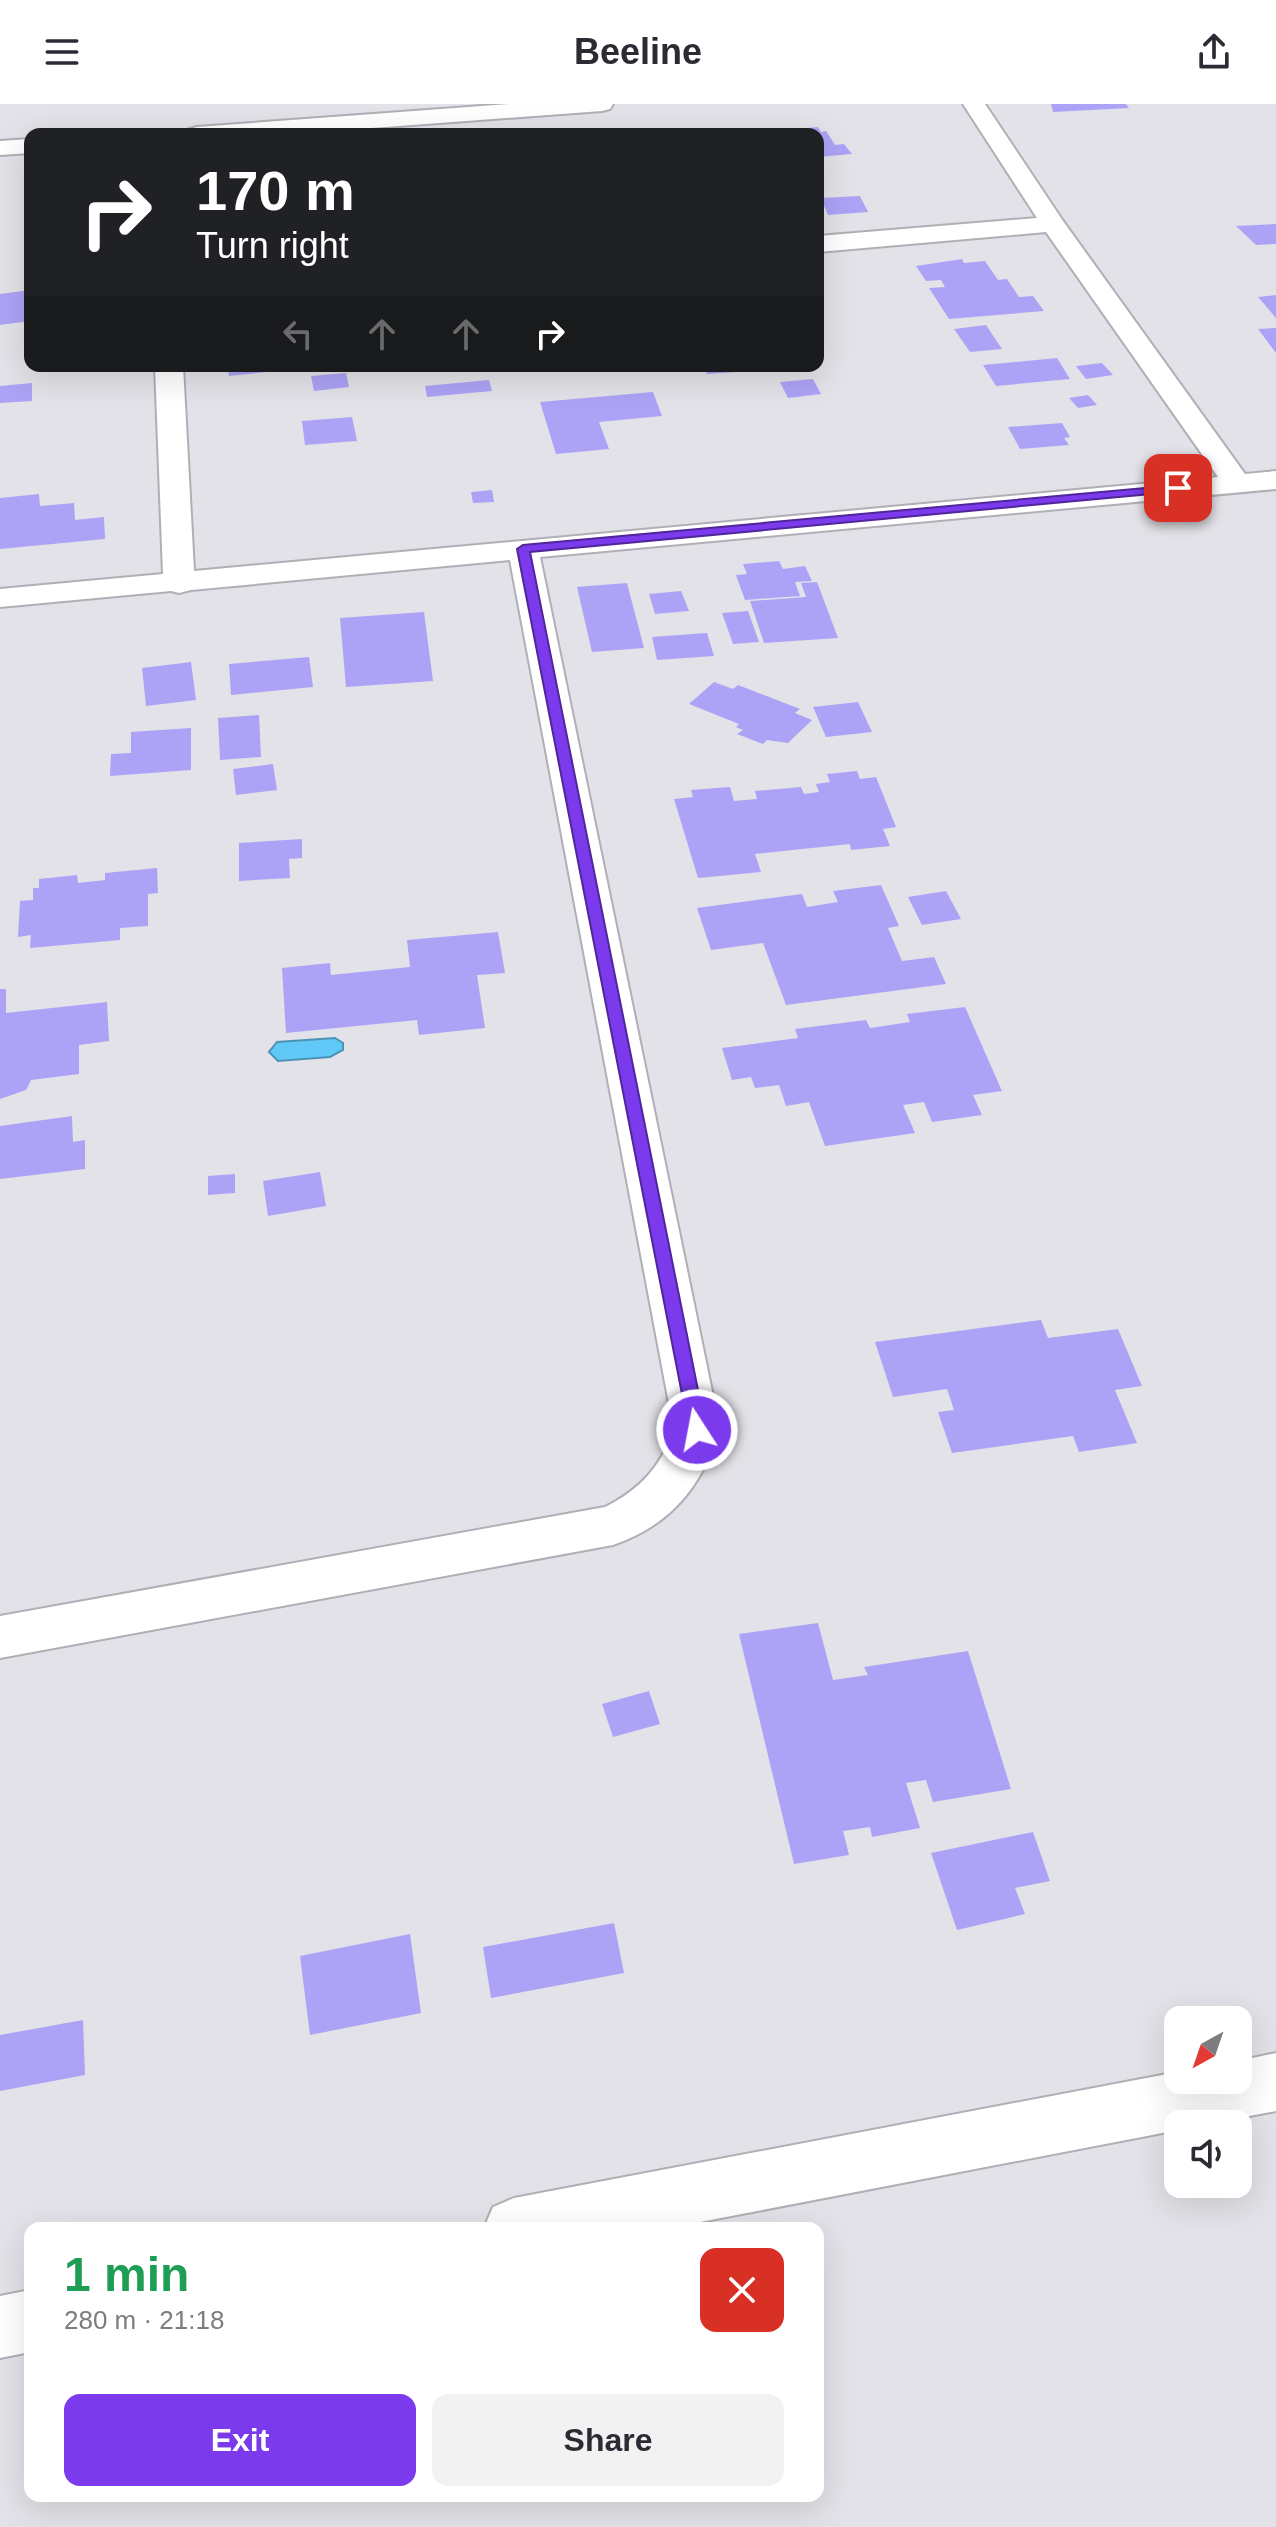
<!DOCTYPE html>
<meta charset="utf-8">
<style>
body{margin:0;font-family:Helvetica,sans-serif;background:#f2f2f3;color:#2b2b33;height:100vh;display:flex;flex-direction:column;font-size:30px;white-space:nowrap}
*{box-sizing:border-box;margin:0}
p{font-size:26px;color:#7c7c81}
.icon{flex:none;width:44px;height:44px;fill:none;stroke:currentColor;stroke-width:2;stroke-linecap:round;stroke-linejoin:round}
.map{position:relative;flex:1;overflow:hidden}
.side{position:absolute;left:24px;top:2118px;width:800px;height:280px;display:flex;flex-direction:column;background:#fff;border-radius:16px;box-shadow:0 8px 32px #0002}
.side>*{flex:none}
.guide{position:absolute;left:24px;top:24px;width:800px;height:244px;border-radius:16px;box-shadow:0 8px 32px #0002;background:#202124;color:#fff;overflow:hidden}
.needle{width:52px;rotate:220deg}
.fabs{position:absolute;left:1164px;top:1902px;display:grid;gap:16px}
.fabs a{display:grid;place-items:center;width:88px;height:88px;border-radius:16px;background:#fff;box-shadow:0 8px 32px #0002;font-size:40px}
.pin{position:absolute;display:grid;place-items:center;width:68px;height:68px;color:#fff;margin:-34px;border-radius:16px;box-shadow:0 4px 12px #0006}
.me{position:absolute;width:88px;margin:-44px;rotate:349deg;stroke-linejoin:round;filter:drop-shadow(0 0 6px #0008)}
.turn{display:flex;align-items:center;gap:28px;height:168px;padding:0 40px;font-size:36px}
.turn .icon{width:104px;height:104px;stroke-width:2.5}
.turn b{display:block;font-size:56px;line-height:68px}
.lanes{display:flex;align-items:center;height:76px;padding:0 40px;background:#0003;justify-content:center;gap:40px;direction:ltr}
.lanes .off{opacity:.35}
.round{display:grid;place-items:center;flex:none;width:84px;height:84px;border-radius:16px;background:#f2f2f3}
.overview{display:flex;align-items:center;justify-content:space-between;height:136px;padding:0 40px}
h1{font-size:48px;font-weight:800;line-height:60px;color:#1e9e55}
.button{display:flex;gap:16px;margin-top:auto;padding:16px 40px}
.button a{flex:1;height:92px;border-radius:16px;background:#7c3aed;color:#fff;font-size:32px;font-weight:800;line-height:92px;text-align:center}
.button a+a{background:#f2f2f3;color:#2b2b33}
header{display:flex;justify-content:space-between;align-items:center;height:104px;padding:0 40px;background:#fff;font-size:36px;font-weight:800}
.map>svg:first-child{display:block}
.water{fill:#60c9f8;stroke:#4a93b5;stroke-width:2}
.building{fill:#ada3f6}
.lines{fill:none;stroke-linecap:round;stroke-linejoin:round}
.street-casing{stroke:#b0afb5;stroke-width:4}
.street{fill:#fff;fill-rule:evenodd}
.route{fill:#7c3aed;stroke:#51269a;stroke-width:2}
</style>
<header><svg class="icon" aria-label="menu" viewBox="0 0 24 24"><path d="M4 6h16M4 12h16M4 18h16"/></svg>Beeline<svg class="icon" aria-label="share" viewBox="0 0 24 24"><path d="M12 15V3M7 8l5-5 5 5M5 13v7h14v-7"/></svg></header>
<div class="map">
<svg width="1276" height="2423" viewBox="0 0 1276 2423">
<rect width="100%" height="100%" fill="#e2e2e8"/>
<path class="water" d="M335,934L343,939V946L330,953L278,957L269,948L277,938Z"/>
<path class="building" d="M1051,0H1126L1129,4L1053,8Z
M818,23L821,28L826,27L835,41L844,40L852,50L818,53V30H789L785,26Z
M860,92L868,108L828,111L821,94Z
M1276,120V140L1256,141L1236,122Z
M962,155L964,159L985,157L998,176L1007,175L1019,193L1033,192L1044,207L949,215L929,184L945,183L941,176L926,177L916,162Z
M30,186V217L0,221V190Z
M1276,191V214L1258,193Z
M986,221L1002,245L970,248L954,225Z
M1276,224V249L1258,225Z
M1057,254L1070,275L996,282L983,261Z
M1102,259L1113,271L1086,275L1076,262Z
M227,262H305V264L229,272Z
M705,262H779L780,265L707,270Z
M346,269L349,283L314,287L311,272Z
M813,275L821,290L788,294L780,278Z
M489,276L492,287L427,293L425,282Z
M32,279V297L0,299V282Z
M653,288L662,312L599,318L609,345L556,350L540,298Z
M1088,291L1097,301L1078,304L1069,294Z
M352,313L357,337L305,341L302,317Z
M1062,319L1070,333L1064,334L1069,341L1020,345L1008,323Z
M492,386L494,398L473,399L471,388Z
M39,390L40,402L74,399L75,416L104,413L105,435L0,445V394Z
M779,457L783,465L805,462L812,477L795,478L800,492L745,496L736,471L747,470L743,460Z
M817,478L838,534L764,539L750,497L806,493L801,479Z
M627,479L644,544L592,548L577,483Z
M681,487L689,507L655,510L649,490Z
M748,507L759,538L733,540L722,509Z
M424,508L433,577L346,583L340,514Z
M707,529L714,552L657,556L652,533Z
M309,553L313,583L231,591L229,560Z
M191,558L196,596L146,602L142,564Z
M714,578L733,585L738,581L800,605L795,609L812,616L788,639L767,636L763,640L737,630L743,626L736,623L739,620L689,600Z
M858,598L872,628L826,633L813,603Z
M259,611L261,653L220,656L218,614Z
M191,624V666L110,672L111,650L131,649V628Z
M273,660L277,686L236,691L233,665Z
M857,667L860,675L876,673L896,723L883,725L890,742L851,746L850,740L755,750L761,768L698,774L674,695L693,693L691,686L730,683L734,697L757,695L755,687L801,683L804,690L819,688L816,680L830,678L827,670Z
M302,735V754L289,755L290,774L239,777V739Z
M157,764L158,789L148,790V822L120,824V836L30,844L31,831L18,833L20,797L33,796V784H39V775L77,771L78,779L105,776V769Z
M881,781L899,822L888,824L902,857L934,853L946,880L786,901L763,839L711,846L697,804L802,790L807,803L838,798L833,787Z
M946,787L961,815L922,821L908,793Z
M498,828L505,869L477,871L485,924L419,931L417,916L286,929L282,864L330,859L331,871L410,863L407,836Z
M0,885H6V909L107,898L109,937L79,941V970L31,976L26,986L0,995Z
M965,903L1002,987L973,991L982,1011L932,1018L924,998L903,1001L915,1029L825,1042L809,998L786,1002L779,981L755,984L751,973L732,976L722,944L798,934L795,925L866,916L870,924L910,918L907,910Z
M72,1012L73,1038L85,1036V1065L0,1075V1022Z
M320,1068L326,1102L268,1112L263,1077Z
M235,1070V1089L208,1091V1072Z
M1041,1216L1048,1234L1118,1225L1142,1282L1115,1286L1137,1339L1079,1348L1073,1332L952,1349L938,1308L954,1306L947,1285L893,1293L875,1238Z
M818,1519L833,1576L868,1571L864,1563L968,1547L1011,1685L933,1698L926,1676L906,1679L920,1724L872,1733L870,1723L843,1727L849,1751L794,1760L739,1530Z
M649,1587L660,1620L613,1633L602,1600Z
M1033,1728L1050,1777L1015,1784L1025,1810L957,1826L931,1749Z
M614,1819L624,1869L491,1894L483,1843Z
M410,1830L421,1909L310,1931L300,1852Z
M83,1916L85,1971L0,1987V1931Z"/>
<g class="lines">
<defs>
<path id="street" d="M509,0H613L610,5L602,7L291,30H185L189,25L197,23Z
M963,0H985L1063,117L1245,370L1276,367V385L540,453L720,1326C701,1383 671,1421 613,1441L0,1554V1512L605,1403C640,1386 661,1362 674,1326L510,456L191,486L179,489L171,487L0,503V485L163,470L155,262H183L194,467L1218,373L1046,128L818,148V132L1037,114Z
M30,35V49L0,51V37Z
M1276,1949V2007L1207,2020H1178V2026L669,2124H484L493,2103L514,2094L1178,1968V1976H1238V1957Z
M30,2186V2248L0,2254V2192Z"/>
</defs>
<use href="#street" class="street-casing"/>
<use href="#street" class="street"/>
</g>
<path class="route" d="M1178,381L1183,382V387L530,448L706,1326L704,1331H690L517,445L523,441Z"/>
</svg>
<div class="fabs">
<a><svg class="needle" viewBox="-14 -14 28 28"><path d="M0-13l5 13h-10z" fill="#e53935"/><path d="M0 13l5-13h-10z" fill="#7c7c81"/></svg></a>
<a><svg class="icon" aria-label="sound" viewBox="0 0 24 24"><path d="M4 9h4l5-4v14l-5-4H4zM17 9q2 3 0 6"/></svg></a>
</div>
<div class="pin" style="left:1178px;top:384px;background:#d93025"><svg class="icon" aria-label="arrive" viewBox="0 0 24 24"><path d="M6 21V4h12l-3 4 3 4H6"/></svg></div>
<svg class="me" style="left:697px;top:1326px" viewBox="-20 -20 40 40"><circle r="17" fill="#7c3aed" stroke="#fff" stroke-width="3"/><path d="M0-11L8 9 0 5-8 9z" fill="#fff"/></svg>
<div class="guide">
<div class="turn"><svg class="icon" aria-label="right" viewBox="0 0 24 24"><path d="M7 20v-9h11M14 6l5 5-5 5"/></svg><div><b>170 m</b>Turn right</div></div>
<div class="lanes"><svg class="icon off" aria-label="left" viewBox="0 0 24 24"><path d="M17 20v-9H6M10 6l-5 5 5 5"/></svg><svg class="icon off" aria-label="ahead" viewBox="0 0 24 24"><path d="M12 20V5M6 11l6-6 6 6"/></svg><svg class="icon off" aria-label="ahead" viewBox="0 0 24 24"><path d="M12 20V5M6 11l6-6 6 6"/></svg><svg class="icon" aria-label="right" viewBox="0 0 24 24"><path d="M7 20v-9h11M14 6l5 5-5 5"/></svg></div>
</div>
<section class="side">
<div class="overview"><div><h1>1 min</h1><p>280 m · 21:18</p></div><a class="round" style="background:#d93025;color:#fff"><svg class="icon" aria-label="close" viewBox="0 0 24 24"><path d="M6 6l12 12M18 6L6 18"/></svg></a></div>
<div class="button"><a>Exit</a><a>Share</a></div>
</section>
</div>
